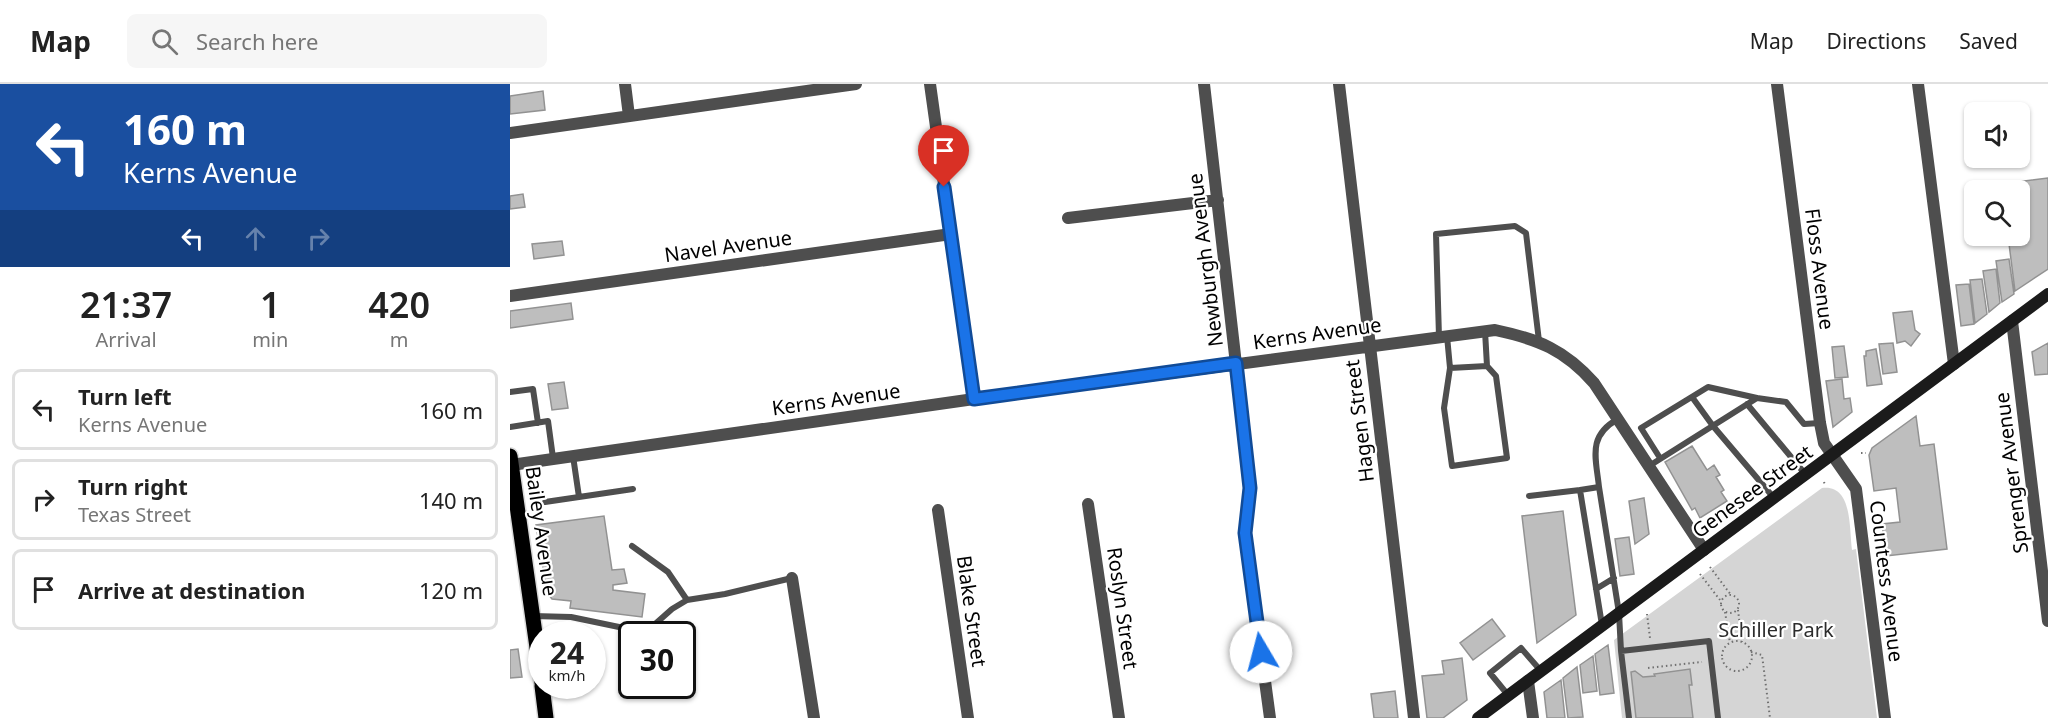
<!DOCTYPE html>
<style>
body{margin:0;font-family:"Noto Sans",sans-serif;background:#f6f6f6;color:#222;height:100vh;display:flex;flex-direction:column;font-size:22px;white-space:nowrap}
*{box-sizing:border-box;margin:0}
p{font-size:20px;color:#767676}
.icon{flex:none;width:33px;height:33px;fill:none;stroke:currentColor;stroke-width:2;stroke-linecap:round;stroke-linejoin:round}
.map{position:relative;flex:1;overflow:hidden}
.drawer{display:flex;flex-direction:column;background:#fff;width:510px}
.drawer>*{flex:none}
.top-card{background:#1a4fa0;color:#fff;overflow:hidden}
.fabs{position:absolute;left:1454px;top:18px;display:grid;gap:12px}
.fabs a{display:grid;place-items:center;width:66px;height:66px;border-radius:9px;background:#fff;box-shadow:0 2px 4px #0004;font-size:30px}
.speed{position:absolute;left:18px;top:537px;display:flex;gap:12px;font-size:30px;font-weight:700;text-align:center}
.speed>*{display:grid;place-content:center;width:78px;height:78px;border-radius:50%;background:#fff;box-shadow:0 2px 4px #0004;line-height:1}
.speed small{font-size:15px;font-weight:400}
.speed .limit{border:3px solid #111;border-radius:9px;background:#fff;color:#111}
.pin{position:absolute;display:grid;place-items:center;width:51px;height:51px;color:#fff;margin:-62px -26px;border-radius:50% 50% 50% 0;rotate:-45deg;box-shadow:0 0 6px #0007}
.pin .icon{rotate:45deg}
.me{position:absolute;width:66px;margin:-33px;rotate:352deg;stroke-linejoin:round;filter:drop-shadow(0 0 4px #0008)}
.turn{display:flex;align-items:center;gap:21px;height:126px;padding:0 24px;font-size:27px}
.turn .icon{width:78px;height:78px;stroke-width:2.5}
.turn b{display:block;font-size:42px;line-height:51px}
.lanes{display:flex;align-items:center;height:57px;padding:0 24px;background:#0003;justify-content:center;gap:30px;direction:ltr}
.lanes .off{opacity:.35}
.eta{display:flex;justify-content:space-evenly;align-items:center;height:102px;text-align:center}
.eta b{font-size:36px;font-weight:600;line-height:42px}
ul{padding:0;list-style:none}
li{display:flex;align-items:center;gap:18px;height:81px;margin:0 12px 9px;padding:0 12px;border:3px solid #e0e0e0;border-radius:9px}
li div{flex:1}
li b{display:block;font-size:22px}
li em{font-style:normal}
header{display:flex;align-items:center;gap:36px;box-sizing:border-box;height:84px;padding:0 30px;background:#fff;border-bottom:2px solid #e0e0e0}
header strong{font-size:28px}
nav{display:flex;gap:33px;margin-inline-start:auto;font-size:21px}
.search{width:420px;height:54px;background:#f6f6f6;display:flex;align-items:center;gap:15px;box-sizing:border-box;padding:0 21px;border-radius:9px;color:#767676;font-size:22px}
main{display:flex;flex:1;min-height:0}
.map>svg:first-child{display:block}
.green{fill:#d5d5d5}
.building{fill:#bebebe;stroke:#929292;stroke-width:1.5}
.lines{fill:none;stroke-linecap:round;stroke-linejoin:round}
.primary-casing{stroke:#dbdbdb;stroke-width:18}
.path{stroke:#707070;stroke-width:2;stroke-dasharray:1.5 3;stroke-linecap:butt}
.lane{stroke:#4e4e4e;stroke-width:6}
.street{stroke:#4e4e4e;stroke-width:12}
.secondary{stroke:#1b1b1b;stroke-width:12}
.primary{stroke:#000;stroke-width:15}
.route-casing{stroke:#114b97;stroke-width:15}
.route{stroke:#1a73e8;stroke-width:10}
.labels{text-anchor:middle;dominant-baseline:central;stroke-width:4.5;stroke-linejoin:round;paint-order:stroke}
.street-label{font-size:20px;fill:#000;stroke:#fff}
.park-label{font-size:20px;fill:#2c2c2c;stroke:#fff}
</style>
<header>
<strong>Map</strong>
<div class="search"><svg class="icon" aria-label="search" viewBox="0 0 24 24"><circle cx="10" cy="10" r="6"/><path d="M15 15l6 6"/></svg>Search here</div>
<nav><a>Map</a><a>Directions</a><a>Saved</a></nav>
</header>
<main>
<section class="drawer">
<div class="top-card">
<div class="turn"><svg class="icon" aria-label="left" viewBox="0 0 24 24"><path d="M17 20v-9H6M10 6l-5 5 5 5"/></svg><div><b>160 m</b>Kerns Avenue</div></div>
<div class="lanes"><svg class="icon" aria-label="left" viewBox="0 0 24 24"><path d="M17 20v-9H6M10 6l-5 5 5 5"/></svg><svg class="icon off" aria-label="ahead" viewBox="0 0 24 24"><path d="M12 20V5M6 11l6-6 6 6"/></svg><svg class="icon off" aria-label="right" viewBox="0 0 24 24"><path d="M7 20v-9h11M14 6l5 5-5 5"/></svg></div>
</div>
<div class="eta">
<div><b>21:37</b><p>Arrival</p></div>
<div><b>1</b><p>min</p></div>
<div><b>420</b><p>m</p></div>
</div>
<ul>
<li><svg class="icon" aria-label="left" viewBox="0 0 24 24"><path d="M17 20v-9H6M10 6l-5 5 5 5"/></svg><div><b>Turn left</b><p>Kerns Avenue</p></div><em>160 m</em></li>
<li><svg class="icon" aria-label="right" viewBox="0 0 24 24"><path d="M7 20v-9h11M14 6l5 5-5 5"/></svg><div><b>Turn right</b><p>Texas Street</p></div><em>140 m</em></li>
<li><svg class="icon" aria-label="arrive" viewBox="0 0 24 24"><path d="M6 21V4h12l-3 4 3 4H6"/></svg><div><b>Arrive at destination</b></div><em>120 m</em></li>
</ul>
</section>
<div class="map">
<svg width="1538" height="634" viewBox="0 0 1538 634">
<rect width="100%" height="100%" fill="#fff"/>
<path class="green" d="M1312,404C1343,400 1339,445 1342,466L1346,465L1367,634H1112L1104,556Z"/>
<path class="building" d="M33,7L35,26L0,30V12Z
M1538,94V185L1505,207L1498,152H1509V106H1492L1491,100Z
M13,110L15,123L0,125V112Z
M52,157L54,171L24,175L22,160Z
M1499,175L1504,210L1492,218L1486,177Z
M1486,185L1490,219L1479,228L1473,187Z
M1472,195L1477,230L1465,239L1460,196Z
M1459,200L1464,240L1451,242L1446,201Z
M61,219L63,235L0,244V227Z
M1402,227L1405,246L1410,250L1401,262L1395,257L1387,259L1383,229Z
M1383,259L1387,288L1373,290L1369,260Z
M1538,259V290L1525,291L1522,268Z
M1334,262L1338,293L1325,294L1322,263Z
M1366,265L1372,300L1357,302L1354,272H1356V267Z
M1332,295L1334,315L1340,314L1342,328L1323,343L1316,297Z
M54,298L58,324L42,326L38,300Z
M1406,332L1410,362L1424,360L1437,465L1376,472L1372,440L1390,438L1386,404L1364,407L1359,371L1362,364Z
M1182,362L1197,386L1204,381L1210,391L1206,393L1214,406L1211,408L1217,417L1190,434L1185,424L1182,426L1155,378Z
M1134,414L1139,450L1125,460L1119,417Z
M1053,427L1066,531L1027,559L1012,432Z
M94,432L102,486L114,485L117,499L103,501V506L135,510L132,533L60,524L61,517L42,515L37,509L26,441Z
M1119,453L1124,490L1110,492L1105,455Z
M982,535L995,552L963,576L950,559Z
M1098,561L1104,609L1090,611L1085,570Z
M8,565L12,593L0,594V566Z
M1083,572L1087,607L1073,609L1070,581Z
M952,574L957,616L933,634H917L912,592L934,590L932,577Z
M1067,583L1073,633L1058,634L1053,594Z
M1180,585L1182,601H1179L1183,634H1126L1121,588L1125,587L1133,593L1145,592L1144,590Z
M1051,596L1055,634H1037L1034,608Z
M885,607L888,634H864L861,610Z"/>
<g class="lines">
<defs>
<path id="primary" d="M0,372L32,599
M32,602L36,634"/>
</defs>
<use href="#primary" class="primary-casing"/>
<path class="path" d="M1351,369H1356
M1314,398L1315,401
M1200,483L1221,511
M1190,490L1210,516
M1211 520a9 9 0 1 1 18 0a9 9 0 1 1-18 0Z
M1228,526L1232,558
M1215,528L1220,559
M1137,530L1140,554
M1212 572a15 15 0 1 1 30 0a15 15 0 1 1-30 0Z
M1241,568L1252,571L1260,634
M1138,584L1192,578"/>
<path class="lane" d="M975,247L977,282
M937,252L940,284L934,324L942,382L997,374L986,292L977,282L940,284
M929,253L926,150L1005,142L1016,149L1029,257
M0,308L23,305L28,339
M1182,313L1203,342L1264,414
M1237,320L1296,391
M0,343L38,337L43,374
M1150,374L1131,344L1198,303L1247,314
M1139,382L1247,314L1276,318L1294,340L1310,339
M1089,403C1086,374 1077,352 1108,335
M1070,406L1089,403L1109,529L1111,567L1119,634
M1019,412L1070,406L1092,541
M69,413L123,405
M35,418L69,413L63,372
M122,462L158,488L177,516
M1086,505L1104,494
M23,532L61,533L133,548L144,541L162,525L177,516L215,510L282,494
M1111,567L1199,557L1208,634
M998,611L980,589L1011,564L1031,587"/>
<path class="street" d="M115,0L119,32
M420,0L464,315
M694,0L740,403L735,449L760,634
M829,0L904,634
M1267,0L1310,339L1314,359L1346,405L1375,634
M1408,0L1444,280
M0,49L346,0
M558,134L708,116
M0,212L441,150
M1502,237L1538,537
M1,381L464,315L985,246C1028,255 1055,266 1084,299L1194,466
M578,420L609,634
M428,426L458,634
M282,494L304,634
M1018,597L1023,634"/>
<path class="secondary" d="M968,634L1538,210"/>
<use href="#primary" class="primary"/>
</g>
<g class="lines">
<defs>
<path id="route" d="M434,103L464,315L726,279L740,404L735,449L751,568"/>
</defs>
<use href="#route" class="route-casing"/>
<use href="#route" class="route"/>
</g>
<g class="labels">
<g class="street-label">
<text transform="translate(218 162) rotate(-8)">Navel Avenue</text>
<text transform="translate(695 176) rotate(-97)">Newburgh Avenue</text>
<text transform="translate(1310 185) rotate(83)">Floss Avenue</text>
<text transform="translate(807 249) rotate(-8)">Kerns Avenue</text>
<text transform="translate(326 315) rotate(-8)">Kerns Avenue</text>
<text transform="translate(849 337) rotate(-97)">Hagen Street</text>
<text transform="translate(1501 389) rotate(-97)">Sprenger Avenue</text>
<text transform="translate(1242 407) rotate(-36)">Genesee Street</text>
<text transform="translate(32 447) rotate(82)">Bailey Avenue</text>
<text transform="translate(1377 497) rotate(83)">Countess Avenue</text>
<text transform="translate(613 524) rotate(82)">Roslyn Street</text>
<text transform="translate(462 527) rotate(82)">Blake Street</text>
</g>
<g class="park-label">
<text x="1266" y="545">Schiller Park</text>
</g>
</g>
</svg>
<div class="fabs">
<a><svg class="icon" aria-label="sound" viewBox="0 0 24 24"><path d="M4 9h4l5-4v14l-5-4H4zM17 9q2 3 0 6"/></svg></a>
<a><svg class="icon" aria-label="search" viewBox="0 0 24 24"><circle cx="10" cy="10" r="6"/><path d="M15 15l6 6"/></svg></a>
</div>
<div class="speed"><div>24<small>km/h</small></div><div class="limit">30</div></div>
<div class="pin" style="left:434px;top:103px;background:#d93025"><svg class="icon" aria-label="arrive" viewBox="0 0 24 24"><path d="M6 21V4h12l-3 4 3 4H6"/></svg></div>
<svg class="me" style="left:751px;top:568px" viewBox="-20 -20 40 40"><circle r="19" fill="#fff"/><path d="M0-13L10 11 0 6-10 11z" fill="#1a73e8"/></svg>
</div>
</main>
